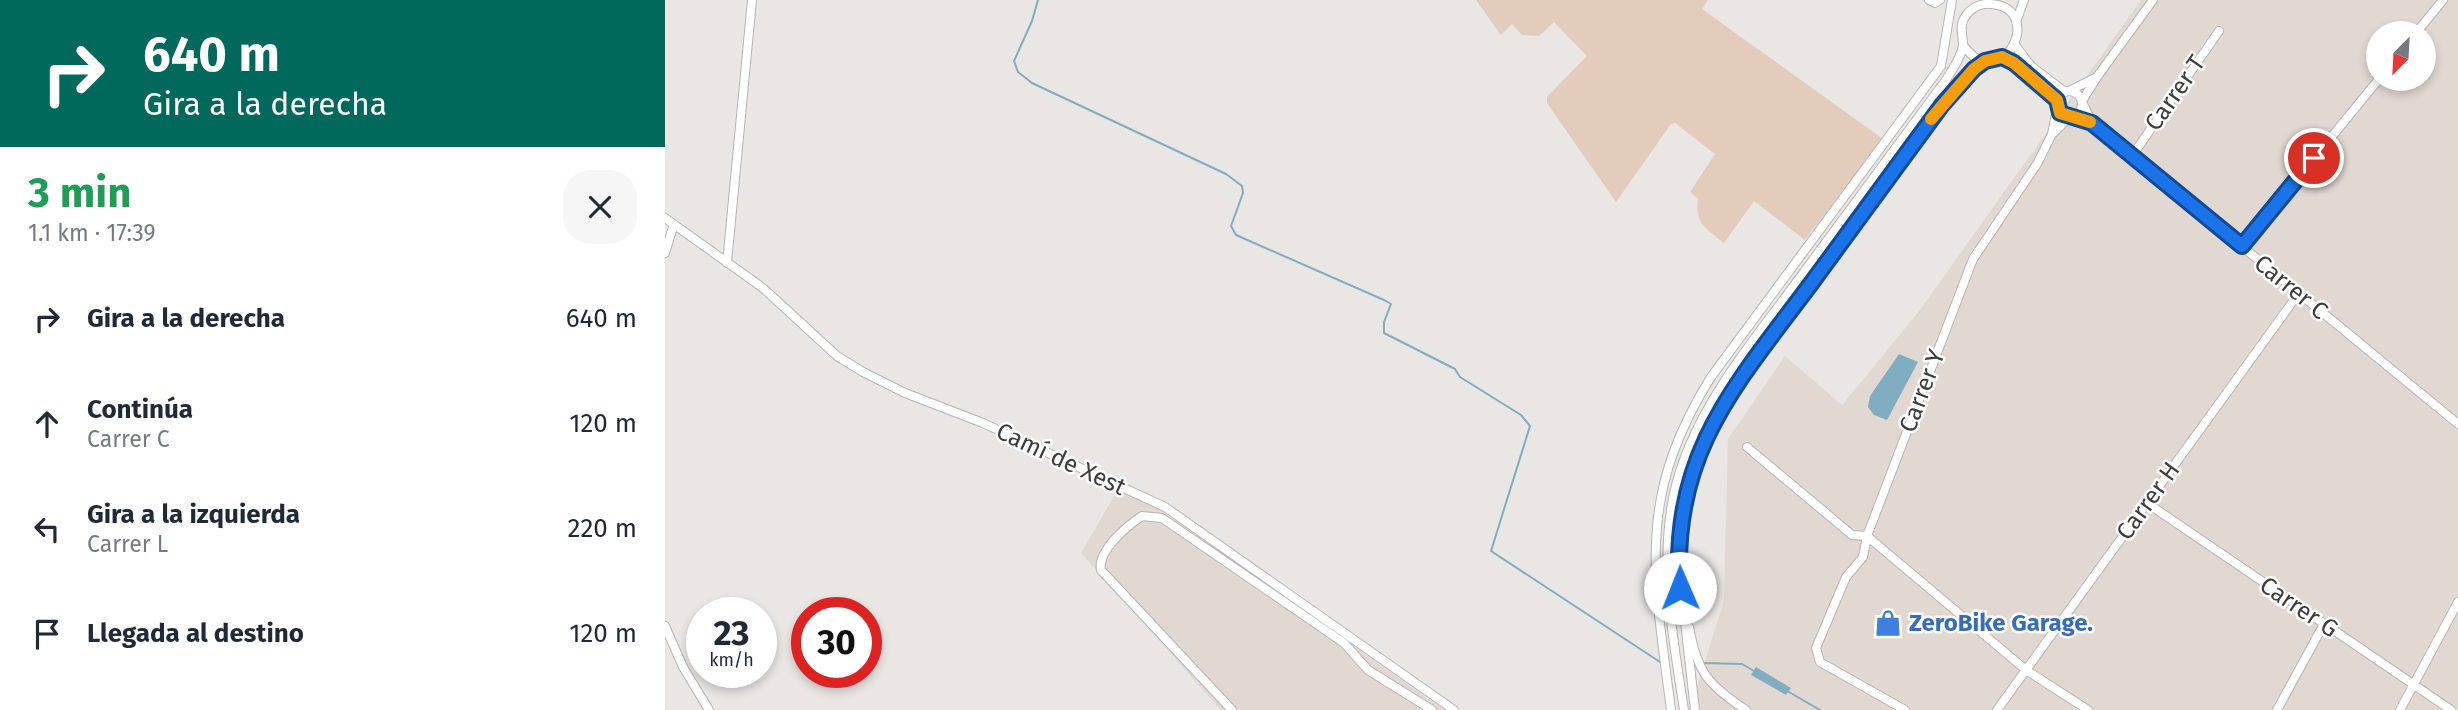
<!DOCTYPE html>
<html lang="es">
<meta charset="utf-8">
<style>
body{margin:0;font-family:"Fira Sans",sans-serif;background:#f6f6f7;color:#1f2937;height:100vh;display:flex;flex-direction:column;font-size:26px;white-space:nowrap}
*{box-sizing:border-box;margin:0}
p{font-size:23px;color:#747a83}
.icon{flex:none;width:38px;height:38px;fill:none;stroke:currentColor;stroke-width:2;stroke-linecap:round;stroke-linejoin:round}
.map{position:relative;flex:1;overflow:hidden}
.drawer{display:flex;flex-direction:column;background:#fff;width:665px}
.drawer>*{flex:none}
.hud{background:#00695c;color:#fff;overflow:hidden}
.needle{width:46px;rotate:204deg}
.buttons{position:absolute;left:1701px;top:21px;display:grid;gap:14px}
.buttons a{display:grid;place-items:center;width:70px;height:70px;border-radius:50%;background:#fff;box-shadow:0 4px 10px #0003;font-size:35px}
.speed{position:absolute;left:21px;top:597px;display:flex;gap:14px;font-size:35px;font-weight:700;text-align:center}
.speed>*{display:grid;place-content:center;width:91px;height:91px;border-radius:50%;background:#fff;box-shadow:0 4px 10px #0003;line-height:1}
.speed small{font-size:18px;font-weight:400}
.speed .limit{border:10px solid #d22;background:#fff;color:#111}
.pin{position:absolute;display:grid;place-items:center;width:60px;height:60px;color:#fff;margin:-30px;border:4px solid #fff;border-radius:50%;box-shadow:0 2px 7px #0007}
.me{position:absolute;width:77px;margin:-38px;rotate:359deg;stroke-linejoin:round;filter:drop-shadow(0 0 5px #0008)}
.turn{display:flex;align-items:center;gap:24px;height:147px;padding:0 28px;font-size:32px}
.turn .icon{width:91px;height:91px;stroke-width:2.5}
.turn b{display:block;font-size:49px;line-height:60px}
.round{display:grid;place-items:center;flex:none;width:74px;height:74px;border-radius:28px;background:#f6f6f7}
.head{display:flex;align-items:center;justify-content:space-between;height:119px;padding:0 28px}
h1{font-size:42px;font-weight:700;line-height:52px;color:#1e9e55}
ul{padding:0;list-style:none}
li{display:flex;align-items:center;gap:21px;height:105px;padding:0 28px}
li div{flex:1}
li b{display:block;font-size:26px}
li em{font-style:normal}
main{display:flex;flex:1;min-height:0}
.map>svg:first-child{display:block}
.built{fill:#e2d8d2;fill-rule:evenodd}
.green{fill:#e4ccbd}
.water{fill:#81adc0}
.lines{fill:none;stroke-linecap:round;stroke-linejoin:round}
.stream{stroke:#81adc0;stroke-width:2}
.minor-casing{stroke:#b7b4b2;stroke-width:10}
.minor{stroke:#fff;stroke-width:8}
.route-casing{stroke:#114b97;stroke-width:18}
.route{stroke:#1a73e8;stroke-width:12}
.slow{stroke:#f59e0b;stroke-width:12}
.labels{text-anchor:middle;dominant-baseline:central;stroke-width:5;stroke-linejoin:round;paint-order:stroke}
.street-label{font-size:24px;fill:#3d3c3b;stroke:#fff}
.shop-label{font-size:24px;font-weight:bold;fill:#366cbe;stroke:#fff;text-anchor:start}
</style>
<main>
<section class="drawer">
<div class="hud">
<div class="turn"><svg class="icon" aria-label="right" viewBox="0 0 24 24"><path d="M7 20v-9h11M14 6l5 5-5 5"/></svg><div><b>640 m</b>Gira a la derecha</div></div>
</div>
<div class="head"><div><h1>3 min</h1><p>1.1 km · 17:39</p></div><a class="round"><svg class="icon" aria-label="close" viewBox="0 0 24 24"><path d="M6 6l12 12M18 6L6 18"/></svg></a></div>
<ul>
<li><svg class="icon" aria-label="right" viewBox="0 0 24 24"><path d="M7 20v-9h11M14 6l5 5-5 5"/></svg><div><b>Gira a la derecha</b></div><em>640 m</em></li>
<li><svg class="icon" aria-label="ahead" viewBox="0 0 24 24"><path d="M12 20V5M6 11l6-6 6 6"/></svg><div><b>Continúa</b><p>Carrer C</p></div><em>120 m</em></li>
<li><svg class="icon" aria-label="left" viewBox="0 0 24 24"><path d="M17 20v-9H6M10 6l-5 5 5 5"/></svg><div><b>Gira a la izquierda</b><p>Carrer L</p></div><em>220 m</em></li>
<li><svg class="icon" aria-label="arrive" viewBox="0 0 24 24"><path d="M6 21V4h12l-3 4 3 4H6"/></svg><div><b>Llegada al destino</b></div><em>120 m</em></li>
</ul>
</section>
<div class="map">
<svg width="1793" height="710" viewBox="0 0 1793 710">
<rect width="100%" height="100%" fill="#e9e6e4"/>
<path class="built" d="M1476,0H1793V710H1025L1059,600L1063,439L1120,356L1177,405L1255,310ZM1713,33H1759V79H1713Z
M452,491L490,507L779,710H556L416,553Z"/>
<path class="green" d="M811,0H1043L1037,9L1218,139L1140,240L1089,201L1059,243C1040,227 1030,225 1033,199L1025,192L1050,154L1010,123L1006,124L951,202L882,103V97L922,56L889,22L874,36L857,35L847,24L836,35Z"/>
<path class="water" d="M1234,354L1253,362L1222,420L1209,415L1203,407L1205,396Z
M1091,667L1126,688L1121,695L1086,675Z"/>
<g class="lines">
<path class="stream" d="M373,0L367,21L349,61L353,72L367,83L561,174L577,186L578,193L566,226L571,235L719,300L726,304L719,322V333L790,369L795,377L856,415L865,426L826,551L995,662
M1039,663L1077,664L1089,671
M1124,692L1155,710"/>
<defs>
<path id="minor" d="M1264,0L1270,3L1275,0
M1351,22L1359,0
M1751,33L1778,0
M1350,45L1366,66L1400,92
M1337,57L1349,63L1392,100
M1432,77L1488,0
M1404,91L1432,77L1417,101
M1391 104a13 13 0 1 1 26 0a13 13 0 1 1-26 0Z
M1392,109L1387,134L1405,117
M1408,117L1427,123L1418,104
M1427,123L1793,424
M1467,156L1554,31
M0,218L98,288L172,356L198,372L240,393L318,423L500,507L789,710
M1577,246L1714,79
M0,253L9,224
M62,263L87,0
M1082,447L1187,535L1202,536
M1482,503L1786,710
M1202,536L1361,670L1423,710
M0,626L18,667L44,710
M1024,627C1032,672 1043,685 1081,710
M567,710L436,570C432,551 462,526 477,516L497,518L679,643L703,670L767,710
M1006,710C989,576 970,499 1046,377L1276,66L1287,0
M1019,710C1009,645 996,575 1006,510C1019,421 1082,350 1133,280C1182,213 1232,147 1281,80C1287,70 1297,56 1298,45C1298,33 1293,25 1302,14C1308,7 1317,3 1326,4C1382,8 1337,99 1298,45
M1030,710L1014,569L1015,522L1032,458L1050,416L1074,380L1277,105L1309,69L1320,61
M1240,710L1155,662L1151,648L1181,577L1198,557L1202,536L1308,259L1372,164L1387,134
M1332,710L1634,293
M1612,710L1659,624
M1735,710L1793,602"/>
</defs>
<use href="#minor" class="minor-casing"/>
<use href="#minor" class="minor"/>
</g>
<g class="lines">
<defs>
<path id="route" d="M1015,588C1005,455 1071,384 1145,285C1189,225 1233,165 1277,105L1309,69L1320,61L1337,57L1349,63L1392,100L1395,113L1427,123L1577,246L1649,158"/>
</defs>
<use href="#route" class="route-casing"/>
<use href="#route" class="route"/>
<path class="slow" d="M1266,119L1309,69L1320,61L1337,57L1349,63L1392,100L1395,113L1425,122"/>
</g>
<defs>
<symbol id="shop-bare" viewBox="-9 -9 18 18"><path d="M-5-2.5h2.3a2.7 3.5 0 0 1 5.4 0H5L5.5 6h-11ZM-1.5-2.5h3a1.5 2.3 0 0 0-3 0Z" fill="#3f7fe0" stroke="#fff" stroke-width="2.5" paint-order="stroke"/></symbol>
</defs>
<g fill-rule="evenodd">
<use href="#shop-bare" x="1204" y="604" width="38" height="38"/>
</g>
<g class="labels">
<g class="street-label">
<text transform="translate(1510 93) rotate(-55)">Carrer T</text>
<text transform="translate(1626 287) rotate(39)">Carrer C</text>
<text transform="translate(1257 391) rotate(-69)">Carrer Y</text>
<text transform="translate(396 459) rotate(25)">Camí de Xest</text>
<text transform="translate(1483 501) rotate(-54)">Carrer H</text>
<text transform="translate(1634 607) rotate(34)">Carrer G</text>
</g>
<g class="shop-label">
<text x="1244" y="623">ZeroBike Garage.</text>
</g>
</g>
</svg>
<div class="buttons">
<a><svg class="needle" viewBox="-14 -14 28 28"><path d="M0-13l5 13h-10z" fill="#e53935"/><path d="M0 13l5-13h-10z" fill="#747a83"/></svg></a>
</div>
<div class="speed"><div>23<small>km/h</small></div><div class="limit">30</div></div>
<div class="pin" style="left:1649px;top:158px;background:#d93025"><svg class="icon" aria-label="arrive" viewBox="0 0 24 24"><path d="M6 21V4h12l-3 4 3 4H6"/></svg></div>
<svg class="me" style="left:1015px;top:588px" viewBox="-20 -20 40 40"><circle r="19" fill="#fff"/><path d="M0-13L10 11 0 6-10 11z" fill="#1a73e8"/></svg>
</div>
</main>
